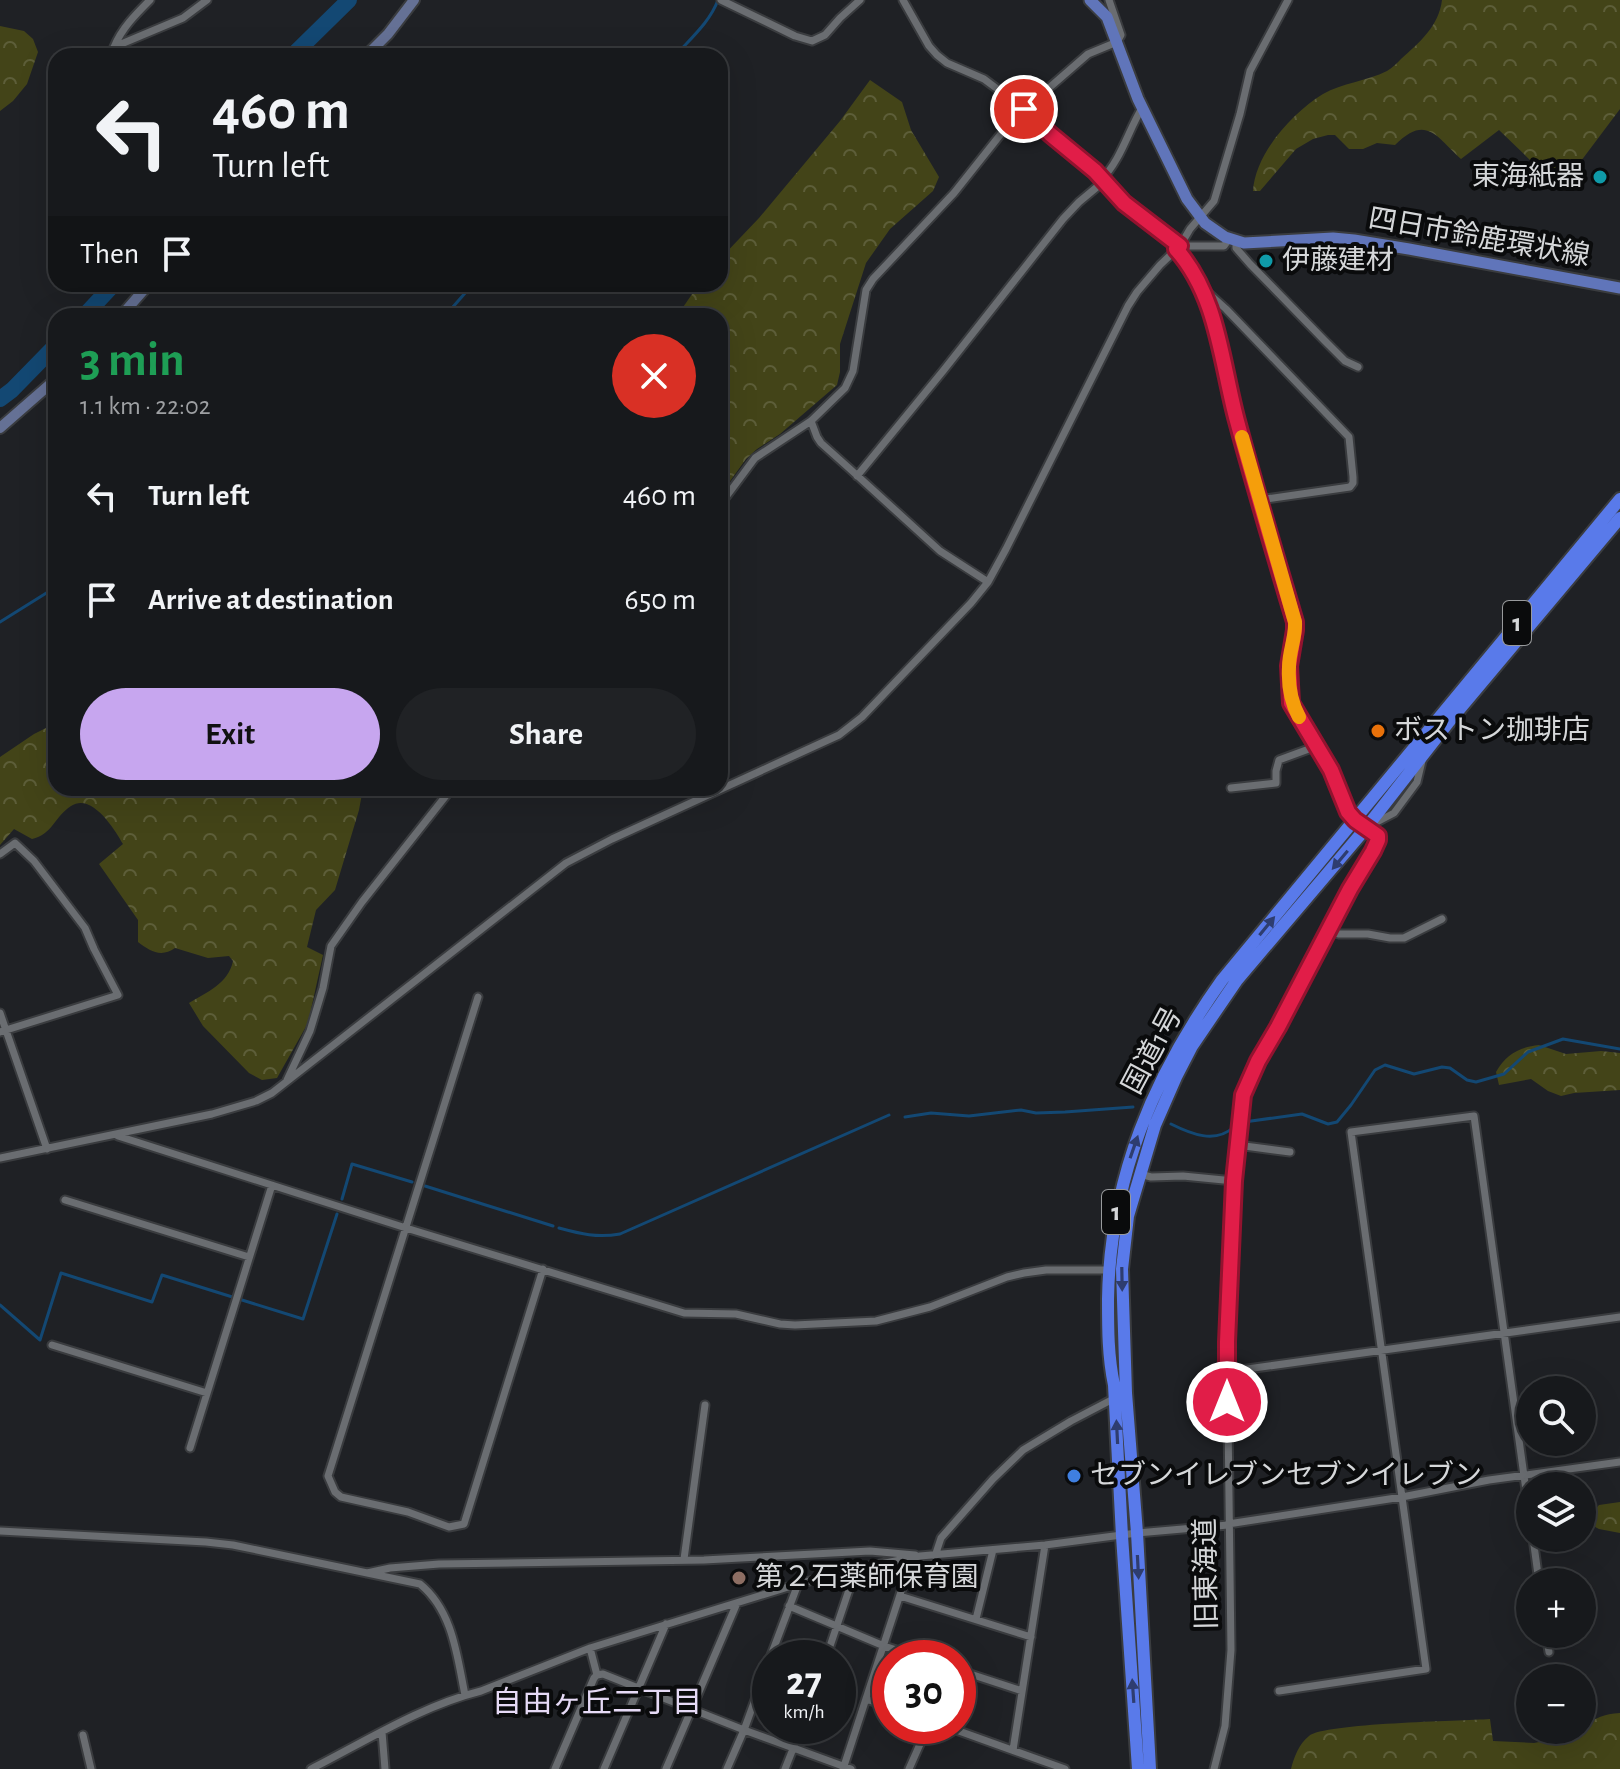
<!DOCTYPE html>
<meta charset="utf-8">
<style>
body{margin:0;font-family:"Alegreya Sans","Noto Sans JP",sans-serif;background:#202225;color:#f1f3f6;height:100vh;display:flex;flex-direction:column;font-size:30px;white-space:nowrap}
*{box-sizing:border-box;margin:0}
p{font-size:26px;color:#9ea0a3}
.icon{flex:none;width:44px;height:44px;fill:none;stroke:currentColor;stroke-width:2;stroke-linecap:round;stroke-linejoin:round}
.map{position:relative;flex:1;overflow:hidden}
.details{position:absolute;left:48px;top:308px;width:680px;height:488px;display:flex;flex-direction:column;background:#17191c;border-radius:24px;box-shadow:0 8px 32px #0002,0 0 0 2px #36383b}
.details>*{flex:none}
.guide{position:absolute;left:48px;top:48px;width:680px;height:244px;border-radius:24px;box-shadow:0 8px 32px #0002,0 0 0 2px #36383b;background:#17191c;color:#f1f3f6;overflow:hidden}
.buttons{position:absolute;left:1516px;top:1376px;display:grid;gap:16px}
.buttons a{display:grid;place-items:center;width:80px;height:80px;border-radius:50%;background:#17191c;box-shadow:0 8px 32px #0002,0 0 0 2px #36383b;font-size:40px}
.speed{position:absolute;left:752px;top:1640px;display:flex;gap:16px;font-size:40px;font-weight:700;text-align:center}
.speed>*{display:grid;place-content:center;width:104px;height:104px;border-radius:50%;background:#17191c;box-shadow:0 8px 32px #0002,0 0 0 2px #36383b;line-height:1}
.speed small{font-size:20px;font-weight:400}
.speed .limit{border:12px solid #d22;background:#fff;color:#111}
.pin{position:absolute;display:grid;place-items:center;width:68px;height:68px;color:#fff;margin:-34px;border:4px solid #fff;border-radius:50%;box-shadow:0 2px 8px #0007}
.me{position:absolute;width:88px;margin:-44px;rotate:0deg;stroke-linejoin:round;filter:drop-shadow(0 0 6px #0008)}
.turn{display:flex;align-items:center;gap:28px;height:168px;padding:0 32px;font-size:36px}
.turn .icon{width:104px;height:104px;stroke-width:2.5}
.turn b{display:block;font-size:56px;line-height:68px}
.then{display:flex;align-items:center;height:76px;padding:0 32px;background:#0003;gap:16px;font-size:30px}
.round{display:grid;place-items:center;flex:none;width:84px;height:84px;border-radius:42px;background:#202225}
.headline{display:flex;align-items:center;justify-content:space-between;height:136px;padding:0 32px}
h1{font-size:48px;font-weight:600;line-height:60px;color:#1e9e55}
.cta{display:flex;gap:16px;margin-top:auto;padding:16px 32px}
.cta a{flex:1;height:92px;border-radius:48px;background:#c7a6ef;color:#111;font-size:32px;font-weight:600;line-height:92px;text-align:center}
.cta a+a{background:#202225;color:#f1f3f6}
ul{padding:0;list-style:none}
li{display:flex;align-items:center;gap:24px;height:104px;padding:0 32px}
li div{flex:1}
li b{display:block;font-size:30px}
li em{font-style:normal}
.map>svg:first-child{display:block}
.forest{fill:url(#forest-crowns)}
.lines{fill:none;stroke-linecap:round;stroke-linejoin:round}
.stream{stroke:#134873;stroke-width:3}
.river{stroke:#134873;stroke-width:16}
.street-casing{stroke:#3a3c3f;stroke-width:11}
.secondary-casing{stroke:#3a3c3f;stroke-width:14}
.primary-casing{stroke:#3a3c3f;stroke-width:15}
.highway-casing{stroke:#3a3c3f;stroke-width:16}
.street{stroke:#6a6d71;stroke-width:7}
.secondary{stroke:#657195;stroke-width:10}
.primary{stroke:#6075ba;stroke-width:11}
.highway{stroke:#597aea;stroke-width:12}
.oneway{fill:#2e3d70}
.route-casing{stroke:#92132f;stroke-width:20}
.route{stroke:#e11d48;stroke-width:14}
.slow{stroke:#f59e0b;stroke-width:14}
.culture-dot{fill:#0f9aa8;stroke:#0a0b0c;stroke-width:3}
.food-dot{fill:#e8710a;stroke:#0a0b0c;stroke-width:3}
.shop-dot{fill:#3f7fe0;stroke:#0a0b0c;stroke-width:3}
.education-dot{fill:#8d6e63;stroke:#0a0b0c;stroke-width:3}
.labels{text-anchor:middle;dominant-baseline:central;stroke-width:8;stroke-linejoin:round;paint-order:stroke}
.shield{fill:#0a0b0c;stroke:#989a9c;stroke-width:2}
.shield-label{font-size:26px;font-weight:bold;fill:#d5d7d9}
.poi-label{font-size:28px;fill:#d5d7d9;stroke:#0a0b0c;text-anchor:start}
.street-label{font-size:28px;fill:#d5d7d9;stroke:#0a0b0c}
.neighbourhood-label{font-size:30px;fill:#e6daf6;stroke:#0a0b0c}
</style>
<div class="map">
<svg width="1620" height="1769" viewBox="0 0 1620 1769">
<defs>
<pattern id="forest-crowns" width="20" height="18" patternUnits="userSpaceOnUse" patternTransform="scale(2)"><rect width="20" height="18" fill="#434418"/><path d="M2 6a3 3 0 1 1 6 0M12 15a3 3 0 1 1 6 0" fill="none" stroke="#5d5e39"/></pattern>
</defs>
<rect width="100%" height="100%" fill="#1f2125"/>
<path class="forest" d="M1442,0H1620V109L1560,189L1499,130L1461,159C1436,136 1426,114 1395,145L1377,143L1363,149H1349L1335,135H1328L1313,139L1296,149L1260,191H1253C1255,154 1292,113 1323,94C1342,83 1367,81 1387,71C1392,68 1397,63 1401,59C1419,43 1439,26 1442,0Z
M0,26L24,31L33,39L38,52L27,84L13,101L0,111Z
M870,80L902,102L911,130L939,177L933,191L890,229L866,263L840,344V372L837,385L780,434L757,449L746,459L720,495V316H677L699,284H720V259L759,218L840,121Z
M56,723V788H363L359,810L335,890L316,910L307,947L323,955L308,1023L277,1078L262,1080L249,1073L203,1026L189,1003C207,992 228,984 233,961L229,956L208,958L175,948C161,958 150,951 138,942V920L99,864L123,844C115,830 92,792 71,806C55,816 52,835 32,839L14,829L0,845V757L34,734Z
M1539,1045L1566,1054L1601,1051L1620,1053V1090L1574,1093L1561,1096L1548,1091L1531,1079L1499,1085L1496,1072C1506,1054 1520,1047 1539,1045Z
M1620,1502V1533L1599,1529L1582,1520L1590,1515L1599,1505Z
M1620,1713V1769H1291C1294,1757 1299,1744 1309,1736C1324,1723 1461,1721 1490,1719L1493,1741L1534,1743L1571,1736L1579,1730H1582V1727C1595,1718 1604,1714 1620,1713Z"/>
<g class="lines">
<path class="stream" d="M675,56C690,39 710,22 718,0
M445,316L473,284
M0,402L12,390
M0,622L56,587
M905,1117L931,1113L969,1116L1021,1110L1036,1113L1065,1112L1133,1107
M1244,1122L1302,1114L1328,1124L1337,1122L1351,1105L1375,1070L1385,1065L1414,1074L1442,1067L1450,1068L1467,1080L1476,1082L1504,1074L1528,1052L1563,1039L1620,1049
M1171,1124C1191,1134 1215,1144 1234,1127
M425,1186L553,1226
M342,1199L352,1164L412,1182
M559,1228C581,1234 597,1238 620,1234L889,1115
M0,1305L40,1340L61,1273L152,1302L162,1275L303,1319L337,1214"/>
<path class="river" d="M292,56L349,0
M84,316L114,284
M0,399L12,390L56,345"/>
<defs>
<path id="street" d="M721,0L795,36L812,41L825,35L840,18L860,0
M903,0L929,46L937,55L947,63L984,79L1024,109L1062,145L1095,171L1124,203L1180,246H1224L1229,239
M114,47L183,18L207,0
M114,47C122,28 135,15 150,0
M1101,180C1121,160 1128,131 1142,108
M1236,241V248L1250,264L1324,340L1345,361L1358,367
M1176,249C1218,296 1221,362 1237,421C1255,488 1275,555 1295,622V630L1289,666L1291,703L1331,770L1348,812L1355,820L1378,836V840L1373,851L1350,889L1278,1027L1258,1061L1246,1086L1241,1107L1234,1181L1227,1342L1231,1650L1225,1726L1214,1769
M1205,290L1226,309L1349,437L1353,477V483L1350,487L1259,500
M811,421L817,437L821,443L850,469L940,551L988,582
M857,476L943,371L1063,219L1079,202L1103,182
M720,505L755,458L811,421L845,388L853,371L866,290L873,279L954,193L1012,120L1088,54L1117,42L1121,35L1109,0
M1231,788L1276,783V771L1279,760L1317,746
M1373,824L1394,813L1417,782L1422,761
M0,854L15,843L34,861L85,928L94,949L118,995L0,1032
M1327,931L1339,934H1368L1390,938H1404L1442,919
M478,997L328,1476L335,1492L341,1497L408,1512L449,1527L464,1524L543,1269
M0,1013L47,1149
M287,1080L310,1031L323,988L331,946L362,902L452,788
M118,1136L406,1228L684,1313L736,1314L780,1324L795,1325L876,1321L930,1307L1007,1277L1024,1273L1046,1270H1109
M1237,1145L1290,1152
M0,1158L212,1114L256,1101L272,1093L566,863L612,839L828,740L839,735L862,717L971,603L988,582L1006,549L1128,306L1137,292L1160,265L1180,246L1190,229L1214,201L1240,114L1250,71L1288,0
M1140,1174L1151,1177L1183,1176L1234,1181
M65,1200L249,1257
M52,1345L207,1393
M1226,1372L1620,1317
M190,1448L272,1185
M1228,1524L1402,1497L1489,1480L1620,1462
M0,1531L206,1542L233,1545L420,1584C453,1611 457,1656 465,1695
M1533,1538L1539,1582
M935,1556L941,1538L993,1479L1023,1450L1071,1421L1117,1397
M684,1559L705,1405
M367,1573L390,1568L439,1564L704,1560L870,1551L915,1555
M900,1596L1031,1637
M789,1606L884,1646L921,1658
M976,1619L993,1550
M1546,1634L1549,1652
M590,1648L597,1675
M770,1658L798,1584
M826,1658L856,1569
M958,1670L1022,1691
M1279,1691L1426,1669L1351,1132L1474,1116L1530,1519
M866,1699L890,1707
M945,1726L1065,1769
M382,1732L385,1769
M83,1735L91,1769
M1013,1750L1045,1545
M311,1769C366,1741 421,1706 481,1691L590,1648L798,1584L856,1569L920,1556L1045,1545L1137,1533L1228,1525
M555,1769L594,1678L597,1675L603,1674L744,1730L851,1769
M604,1769L666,1624
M666,1769L737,1603
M727,1769L744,1730L770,1659
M785,1769L802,1726
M843,1769L912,1558
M909,1769L928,1726"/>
<path id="secondary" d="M366,56L388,34L414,0
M121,316L149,284
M0,428L56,379"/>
<path id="primary" d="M1090,0L1107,17L1138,99L1187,199L1205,223L1225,237L1244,243L1333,238L1354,240L1409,249L1620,288"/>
<path id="highway" d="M1138,1769L1122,1536L1114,1385C1108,1356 1108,1329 1108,1299C1110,1179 1153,1077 1222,980L1620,499
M1150,1769L1137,1533L1126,1393L1122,1269L1128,1216L1155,1125L1176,1077L1192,1046L1237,980L1366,828L1448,723L1620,518"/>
</defs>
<use href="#street" class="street-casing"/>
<use href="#secondary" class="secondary-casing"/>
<use href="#primary" class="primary-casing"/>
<use href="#highway" class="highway-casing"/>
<use href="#street" class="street"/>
<use href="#secondary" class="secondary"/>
<use href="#primary" class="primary"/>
<use href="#highway" class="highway"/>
</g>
<defs><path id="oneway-solid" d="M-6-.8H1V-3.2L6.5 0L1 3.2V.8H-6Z" transform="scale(2)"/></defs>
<g class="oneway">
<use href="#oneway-solid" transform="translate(1340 860) rotate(130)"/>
<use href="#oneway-solid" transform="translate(1267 926) rotate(-51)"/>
<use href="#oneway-solid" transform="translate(1134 1147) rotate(-71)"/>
<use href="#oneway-solid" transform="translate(1122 1279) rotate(89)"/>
<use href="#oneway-solid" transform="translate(1117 1432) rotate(-93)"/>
<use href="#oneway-solid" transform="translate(1138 1567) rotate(87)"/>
<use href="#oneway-solid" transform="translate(1133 1691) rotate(-94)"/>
</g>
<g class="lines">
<defs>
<path id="route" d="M1024,109L1050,134L1095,171L1124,203L1180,246L1176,249C1218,296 1221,362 1237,421C1255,488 1275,555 1295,622V630L1289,666L1291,703L1331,770L1348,812L1355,820L1378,836V840L1373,851L1350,889L1278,1027L1258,1061L1243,1095L1234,1181L1227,1342V1402"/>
</defs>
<use href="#route" class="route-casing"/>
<use href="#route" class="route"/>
<path class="slow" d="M1242,437L1295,622C1296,637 1289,651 1289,667C1288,684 1291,702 1299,717"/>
</g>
<g class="culture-dot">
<circle cx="1600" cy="177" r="8"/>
<circle cx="1266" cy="261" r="8"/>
</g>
<circle class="food-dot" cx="1378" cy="731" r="8"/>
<circle class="shop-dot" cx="1074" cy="1476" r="8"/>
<circle class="education-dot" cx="739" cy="1578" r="8"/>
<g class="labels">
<g class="shield">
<rect x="1503" y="601" width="28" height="44" rx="6"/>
<rect x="1102" y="1190" width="28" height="44" rx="6"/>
</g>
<g class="shield-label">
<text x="1517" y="623">1</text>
<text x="1116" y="1212">1</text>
</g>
<g class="poi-label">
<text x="1584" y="177" text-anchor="end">東海紙器</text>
<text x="1282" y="261">伊藤建材</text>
<text x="1394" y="731">ボストン珈琲店</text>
<text x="1090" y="1476">セブンイレブンセブンイレブン</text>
<text x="755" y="1578">第２石薬師保育園</text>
</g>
<g class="street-label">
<text transform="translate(1479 238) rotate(10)">四日市鈴鹿環状線</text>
<text transform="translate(1153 1051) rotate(-62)">国道1号</text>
<text transform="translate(1207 1574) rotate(-91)">旧東海道</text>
</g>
<g class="neighbourhood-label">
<text x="597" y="1703">自由ヶ丘二丁目</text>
</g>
</g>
</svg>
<div class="buttons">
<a><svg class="icon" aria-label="search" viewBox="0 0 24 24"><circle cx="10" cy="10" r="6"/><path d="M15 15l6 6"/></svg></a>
<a><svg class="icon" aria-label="layers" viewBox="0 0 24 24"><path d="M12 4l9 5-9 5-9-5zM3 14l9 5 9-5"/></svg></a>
<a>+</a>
<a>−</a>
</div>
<div class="speed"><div>27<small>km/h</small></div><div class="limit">30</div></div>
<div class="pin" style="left:1024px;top:109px;background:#d93025"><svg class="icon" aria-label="arrive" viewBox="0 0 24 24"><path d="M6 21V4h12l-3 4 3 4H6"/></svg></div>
<svg class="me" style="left:1227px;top:1402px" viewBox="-20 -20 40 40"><circle r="17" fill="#e11d48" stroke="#fff" stroke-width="3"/><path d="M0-11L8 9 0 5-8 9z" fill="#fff"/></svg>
<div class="guide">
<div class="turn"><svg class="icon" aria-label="left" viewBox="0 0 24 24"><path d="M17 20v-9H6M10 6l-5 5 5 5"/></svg><div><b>460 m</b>Turn left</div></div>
<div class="then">Then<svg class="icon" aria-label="arrive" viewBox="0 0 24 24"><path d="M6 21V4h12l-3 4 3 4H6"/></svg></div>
</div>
<section class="details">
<div class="headline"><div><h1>3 min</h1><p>1.1 km · 22:02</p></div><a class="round" style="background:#d93025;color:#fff"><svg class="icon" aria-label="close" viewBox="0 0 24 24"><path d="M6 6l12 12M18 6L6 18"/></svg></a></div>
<ul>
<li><svg class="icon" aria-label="left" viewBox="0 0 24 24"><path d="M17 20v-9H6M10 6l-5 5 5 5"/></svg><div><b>Turn left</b></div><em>460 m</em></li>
<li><svg class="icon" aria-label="arrive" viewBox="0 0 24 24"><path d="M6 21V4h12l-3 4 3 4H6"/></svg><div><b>Arrive at destination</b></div><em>650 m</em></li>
</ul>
<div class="cta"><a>Exit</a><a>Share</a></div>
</section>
</div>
